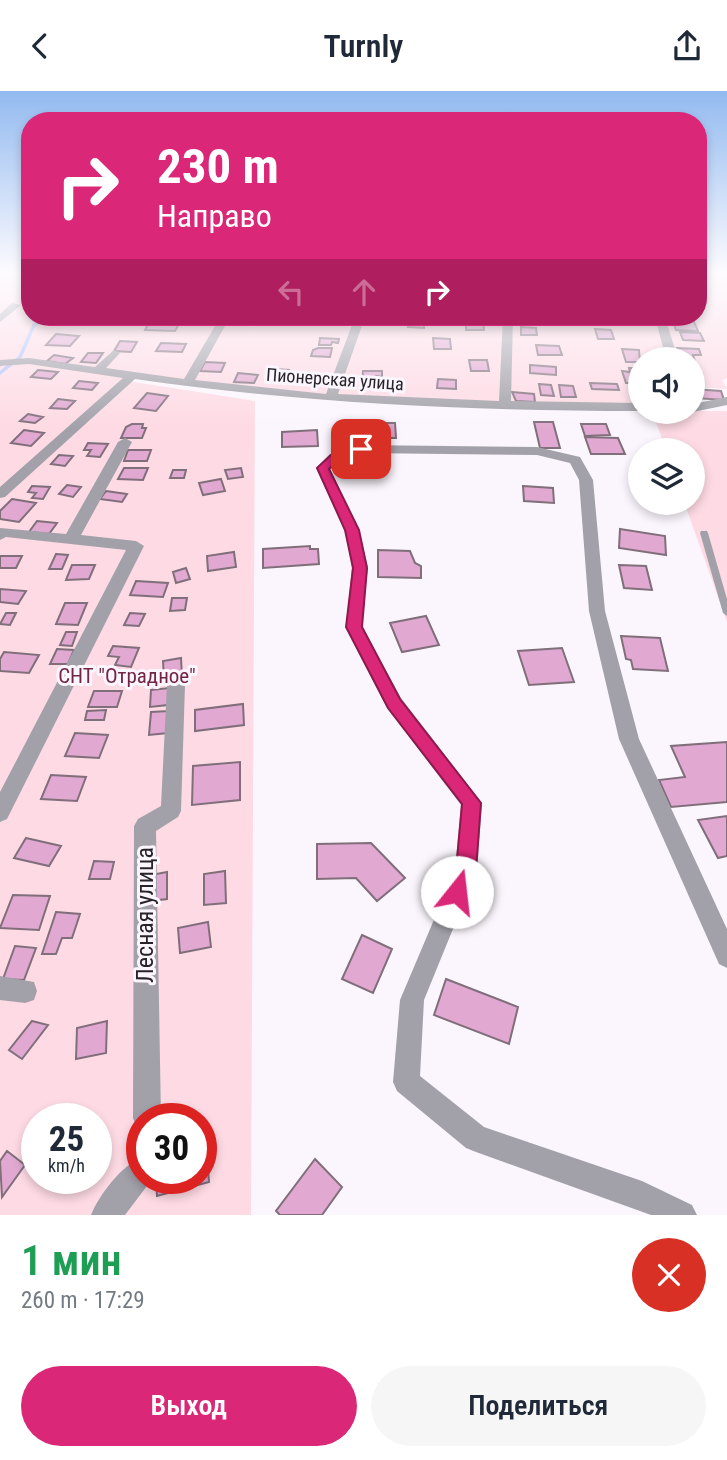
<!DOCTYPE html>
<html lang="ru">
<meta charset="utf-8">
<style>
body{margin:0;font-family:"Roboto Condensed",sans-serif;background:#f6f6f7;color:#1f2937;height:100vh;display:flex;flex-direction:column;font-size:26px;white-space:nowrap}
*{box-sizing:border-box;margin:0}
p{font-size:23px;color:#747a83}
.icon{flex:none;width:38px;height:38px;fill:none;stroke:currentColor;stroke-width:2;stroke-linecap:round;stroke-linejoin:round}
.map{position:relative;height:1124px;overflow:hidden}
.sheet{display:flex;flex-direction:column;background:#fff;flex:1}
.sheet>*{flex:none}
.top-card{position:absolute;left:21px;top:21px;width:686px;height:214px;border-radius:28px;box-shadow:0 4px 10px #0003;background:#db2777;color:#fff;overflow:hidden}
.controls{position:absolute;left:628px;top:256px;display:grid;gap:14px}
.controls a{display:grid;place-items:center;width:77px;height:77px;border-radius:50%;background:#fff;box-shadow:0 4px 10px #0003;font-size:35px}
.speed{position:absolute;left:21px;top:1012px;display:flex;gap:14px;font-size:35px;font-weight:700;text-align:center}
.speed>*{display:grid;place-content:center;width:91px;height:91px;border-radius:50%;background:#fff;box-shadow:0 4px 10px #0003;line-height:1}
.speed small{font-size:18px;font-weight:400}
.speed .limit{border:10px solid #d22;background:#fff;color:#111}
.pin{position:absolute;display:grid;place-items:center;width:60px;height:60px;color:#fff;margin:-30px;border-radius:14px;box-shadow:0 4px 10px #0006}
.me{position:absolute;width:77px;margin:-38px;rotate:16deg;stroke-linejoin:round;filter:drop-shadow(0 0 5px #0008)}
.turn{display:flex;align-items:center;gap:24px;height:147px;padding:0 21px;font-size:32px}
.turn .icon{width:91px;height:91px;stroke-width:2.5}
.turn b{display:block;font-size:49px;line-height:60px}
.lanes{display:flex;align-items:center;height:66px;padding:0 21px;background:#0003;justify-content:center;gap:35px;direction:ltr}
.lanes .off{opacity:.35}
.round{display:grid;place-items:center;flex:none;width:74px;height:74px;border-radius:37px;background:#f6f6f7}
.head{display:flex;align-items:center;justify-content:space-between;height:119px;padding:0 21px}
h1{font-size:42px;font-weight:600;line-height:52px;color:#1e9e55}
.primary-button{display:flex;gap:14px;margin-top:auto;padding:14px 21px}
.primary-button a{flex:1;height:80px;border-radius:42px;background:#db2777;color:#fff;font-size:28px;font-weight:600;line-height:80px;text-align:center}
.primary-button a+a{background:#f6f6f7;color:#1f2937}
header{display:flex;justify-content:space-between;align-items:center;height:91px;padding:0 21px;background:#fff;font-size:32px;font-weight:600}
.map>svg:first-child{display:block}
.green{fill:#fedae4;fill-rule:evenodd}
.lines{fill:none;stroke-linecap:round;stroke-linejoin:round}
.stream{stroke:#b1c2fc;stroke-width:3.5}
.building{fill:#e1a9d1;stroke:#806f7b;stroke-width:2}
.path{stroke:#868288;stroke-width:2;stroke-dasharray:3.5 2;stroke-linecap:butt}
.service{fill:#a2a1a9;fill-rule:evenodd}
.minor{fill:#a2a1a9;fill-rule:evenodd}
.route{fill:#db2777;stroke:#8e194d;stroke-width:2}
.labels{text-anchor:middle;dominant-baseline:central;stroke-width:6;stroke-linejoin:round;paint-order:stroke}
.far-street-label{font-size:18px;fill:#272329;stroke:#fbf6fd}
.park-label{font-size:21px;fill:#732545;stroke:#fbf6fd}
.near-street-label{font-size:24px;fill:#272329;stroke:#fbf6fd}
</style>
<header><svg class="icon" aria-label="back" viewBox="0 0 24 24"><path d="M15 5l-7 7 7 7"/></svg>Turnly<svg class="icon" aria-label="share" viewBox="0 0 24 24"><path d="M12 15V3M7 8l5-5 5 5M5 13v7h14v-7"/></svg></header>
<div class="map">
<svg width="727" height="1124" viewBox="0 0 727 1124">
<rect width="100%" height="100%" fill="#fbf6fd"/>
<path class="green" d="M0,181H30V226H698V181H727V287L722,289L727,298L693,296V268H640V316L388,311L133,284L128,290L255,310L251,1124H0ZM37,1027H96V1087H37ZM142,1027H201V1087H142Z
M652,320H727V531L684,411H693V359H666Z"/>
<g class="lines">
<path class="stream" d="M0,282L20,266L34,234L48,226"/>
</g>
<path class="building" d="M327,226H328L347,227L345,234L325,233Z
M409,228L424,229V237L408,236Z
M150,230L180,231L175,240L145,239Z
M466,230L483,231L484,239H466Z
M673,230L694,231L698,240L676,239Z
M521,236L536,237L537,244H521Z
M595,238L611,239L614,248H598Z
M680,241L700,242L704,250L683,249Z
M56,243L79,245L70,255L46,254Z
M320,247L339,248L338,252L332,251L331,254H319Z
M433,247L450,248L451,258H434Z
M120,250L137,251L131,261L114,260Z
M161,252L186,253L182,261L156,260Z
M536,254L559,255L562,264H538Z
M318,257H332L330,266L311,265L313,259Z
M677,257L699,258L701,264H693L695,271L693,268H680Z
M622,258L639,259L640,271H626Z
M88,262H103L96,272L81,271Z
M54,264L73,267L65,273L47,270Z
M469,269H487L489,280H471Z
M205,271L225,272L221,281L200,280Z
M530,274L556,276V284L530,282Z
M629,277H640V292H626L622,280L630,281Z
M273,278L289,279L285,287L270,286Z
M38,279L58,281L51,288L31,286Z
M363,280H382V286L376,285V293L362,292Z
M238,282L258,284L254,292L234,291Z
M438,288L456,289V298L437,297Z
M79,290L98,292L92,299L73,297Z
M590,292L617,293L619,299L592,298Z
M539,293L551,294L554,305L541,304Z
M559,294L573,295L576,306H561Z
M693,298L721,300L724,309L695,307Z
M512,301L534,303L535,311L516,310Z
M147,302L168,305L156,320L134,317Z
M58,308L75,310L67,318L50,317Z
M28,323L43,326L35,332L20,330Z
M534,331H553L560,357H540Z
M364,332H395L396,347H364Z
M132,333H143L142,337H146L142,347H121L126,336Z
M581,333H606L610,344L585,345Z
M24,339L44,342L31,355L11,352Z
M317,339L318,355L282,356V341Z
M585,346L618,347L625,363H591Z
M88,352L108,353L100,366L87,365L91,359H84Z
M128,359H151L147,370H124Z
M59,364L73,365L65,375L51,373Z
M124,377H148L143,389L118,388Z
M241,377L243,386L228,388L225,379Z
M173,379H186L184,387H170Z
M221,388L225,400L203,404L199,392Z
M67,394L81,396L73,406L59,403Z
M32,395L50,396L43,408L32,407L36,402L28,401Z
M523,395L553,397L554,412L524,410Z
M106,400L127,403L122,411L100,408Z
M12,408L36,412L19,431L0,428V420Z
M37,430L57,432L49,443L29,441Z
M620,438L665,445L666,464L619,457Z
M310,455V458H318L319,473L263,477V458Z
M378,459L410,460L415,472L421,475V487L378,486Z
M234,461L236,476L208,480L207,465Z
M56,463L68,464L62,478H49Z
M0,465H22L16,477H0Z
M72,474H95L89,488L66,489Z
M619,474L646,475L652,499L624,497Z
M186,477L190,488L176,492L173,481Z
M136,490L168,492L163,506L130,504Z
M0,498L26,500L18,513L0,511Z
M172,507H187L185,519L170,520Z
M65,512H87L78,534L56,533Z
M6,522H16L10,534L0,533Z
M130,522L145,523L139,535L124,534Z
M426,525L439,554L402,561L390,532Z
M66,541H77L72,555L60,554Z
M621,545L660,547L668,580L633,578L631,569L626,568Z
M113,555L139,557L131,576L115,574L119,566L108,565Z
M562,557L574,591L529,594L518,560Z
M57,558L74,559L68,573H50Z
M4,561L39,564L29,582L0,580V568Z
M181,567L182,585L164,588L163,570Z
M169,597L168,614L150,616L151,599Z
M94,600H122L117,616H88Z
M243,613L244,634L195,640V619Z
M106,619L104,629H85L87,620Z
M169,620L168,642L149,644L151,621Z
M75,642L108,644L99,667L65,665Z
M727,651V711L671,716L659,689L685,686L671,655Z
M240,671V709L192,714L193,675Z
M51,684L86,686L77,710L41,708Z
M727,725V765L718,767L698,729Z
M26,747L61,755L49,775L14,767Z
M371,752L405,787L377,810L356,787L317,788V753Z
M94,770L114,771L110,788H89Z
M225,780L226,812L204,814V783Z
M167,781V808L150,810L151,784Z
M13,804L50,805L39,839L0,837Z
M56,821L80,823L72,847H62L56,863H42Z
M208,831L211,856L180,862L178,837Z
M362,844L392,858L373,902L342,888Z
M15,855L36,857L24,889L3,888Z
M446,888L518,916L509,953L434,924Z
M32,930L48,934L22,968L9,959Z
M107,930L106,962L76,968L77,937Z
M204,1027L209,1091L157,1105L156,1087H201V1028Z
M7,1060L25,1074L2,1106L0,1070Z
M315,1068L342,1096L322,1124H280L276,1120Z"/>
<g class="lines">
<path class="path" d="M22,208L30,200"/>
<path class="service" d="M701,440H707L708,442L727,508V525L723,522L700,442Z"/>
<path class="minor" d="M12,212L21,214L0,231V223Z
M147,226L218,229L220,226H230L195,289L326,303L355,226H365L338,303L499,310L503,226H513L511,310L640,312V320C471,320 303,312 135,288L5,406L0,407V396L123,287L29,273L0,275V269L29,267L95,276L114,259L120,262L106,277L184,288L215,235L152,229Z
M655,226H665L678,268H666Z
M727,306V314L693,321L691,320L693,313Z
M125,347L132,351L81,444L136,450L144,455L7,728L0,731V701L126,459L6,446L0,449V437L66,443L118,351Z
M361,354L537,356L580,366L593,389L605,520L639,648L727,838V877L719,873L619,648L589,520L579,389L570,372L537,364L362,362L340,369L330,378L359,439L368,476L362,536L401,607L482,712L477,779L424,909L420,985L484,1036L642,1090L692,1114L697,1124H651L476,1061L466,1057L397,1000L393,991L400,909L455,779L461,714L387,617L346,536L352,476L345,439L316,377L330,363Z
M176,587L182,589L185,594L181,720L178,726L156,740L161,1027H142V1038L137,1037L133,1027L134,735L138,728L161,715L167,594L170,589Z
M0,885L34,891L37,900L34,909L25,912L0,909Z
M142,1066V1087H153L125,1124H91C99,1104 122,1074 142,1066Z"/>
</g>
<linearGradient id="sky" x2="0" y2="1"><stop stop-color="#92baf0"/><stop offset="0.54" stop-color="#fdfbfe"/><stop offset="1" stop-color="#fdfbfe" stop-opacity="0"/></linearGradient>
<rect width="727" height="338" fill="url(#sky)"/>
<path class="route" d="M361,355L365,356V361L339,369L329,378L359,439L367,477L362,536L400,608L481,712L476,779L464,808L457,811L450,808L447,801L456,779L462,713L388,617L346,536L353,477L345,439L317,377L331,364Z"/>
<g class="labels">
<g class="far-street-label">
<text transform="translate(335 288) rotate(4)">Пионерская улица</text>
</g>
<g class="park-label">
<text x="127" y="585">СНТ "Отрадное"</text>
</g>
<g class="near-street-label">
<text transform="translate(145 824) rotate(-90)">Лесная улица</text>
</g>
</g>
</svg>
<div class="controls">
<a><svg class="icon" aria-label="sound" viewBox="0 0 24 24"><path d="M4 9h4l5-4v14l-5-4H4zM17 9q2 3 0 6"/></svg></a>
<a><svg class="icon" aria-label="layers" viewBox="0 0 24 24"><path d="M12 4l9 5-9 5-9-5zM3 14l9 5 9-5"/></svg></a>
</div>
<div class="speed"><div>25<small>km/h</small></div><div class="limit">30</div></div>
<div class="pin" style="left:361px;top:358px;background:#d93025"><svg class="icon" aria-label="arrive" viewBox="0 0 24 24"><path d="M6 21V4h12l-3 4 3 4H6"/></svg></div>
<svg class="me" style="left:457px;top:801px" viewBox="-20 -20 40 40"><circle r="19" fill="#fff"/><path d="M0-13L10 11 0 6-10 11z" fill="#db2777"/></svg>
<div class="top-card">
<div class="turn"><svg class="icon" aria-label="right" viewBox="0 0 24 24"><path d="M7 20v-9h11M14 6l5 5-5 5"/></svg><div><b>230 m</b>Направо</div></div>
<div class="lanes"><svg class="icon off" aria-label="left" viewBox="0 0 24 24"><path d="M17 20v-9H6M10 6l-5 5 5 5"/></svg><svg class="icon off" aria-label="ahead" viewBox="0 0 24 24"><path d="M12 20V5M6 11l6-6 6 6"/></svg><svg class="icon" aria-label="right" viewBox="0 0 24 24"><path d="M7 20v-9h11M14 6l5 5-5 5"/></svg></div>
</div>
</div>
<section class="sheet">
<div class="head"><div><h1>1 мин</h1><p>260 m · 17:29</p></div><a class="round" style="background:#d93025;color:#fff"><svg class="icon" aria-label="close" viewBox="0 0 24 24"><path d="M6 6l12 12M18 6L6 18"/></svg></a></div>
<div class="primary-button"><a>Выход</a><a>Поделиться</a></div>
</section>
